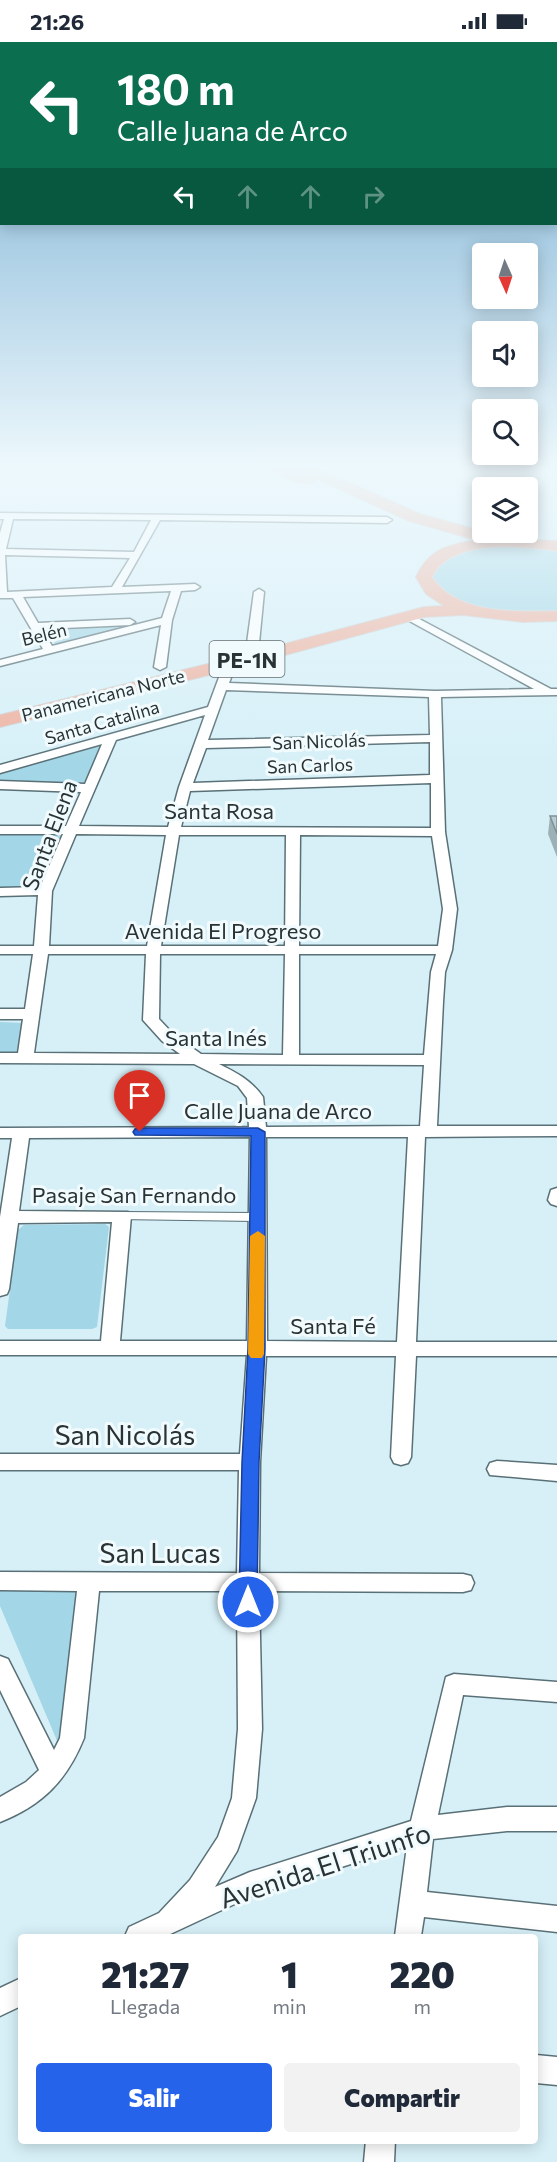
<!DOCTYPE html>
<html lang="es">
<meta charset="utf-8">
<style>
body{margin:0;font-family:Commissioner,sans-serif;background:#f2f2f3;color:#1f2937;height:100vh;display:flex;flex-direction:column;font-size:22px;white-space:nowrap}
*{box-sizing:border-box;margin:0}
p{font-size:20px;color:#747a83}
.icon{flex:none;width:33px;height:33px;fill:none;stroke:currentColor;stroke-width:2;stroke-linecap:round;stroke-linejoin:round}
.map{position:relative;flex:1;overflow:hidden}
.sheet{position:absolute;left:18px;top:1892px;width:520px;height:210px;display:flex;flex-direction:column;background:#fff;border-radius:6px;box-shadow:0 3px 15px #0003}
.sheet>*{flex:none}
.top-card{position:absolute;left:0px;top:0px;width:558px;height:183px;box-shadow:0 3px 15px #0003;background:#0b6e4f;color:#fff;overflow:hidden}
.needle{width:39px;rotate:177deg}
.fabs{position:absolute;left:472px;top:201px;display:grid;gap:12px}
.fabs a{display:grid;place-items:center;width:66px;height:66px;border-radius:6px;background:#fff;box-shadow:0 3px 15px #0003;font-size:30px}
.pin{position:absolute;display:grid;place-items:center;width:51px;height:51px;color:#fff;margin:-62px -26px;border-radius:50% 50% 50% 0;rotate:-45deg;box-shadow:0 0 6px #0007}
.pin .icon{rotate:45deg}
.me{position:absolute;width:66px;margin:-33px;rotate:0deg;stroke-linejoin:round;filter:drop-shadow(0 0 4px #0008)}
.turn{display:flex;align-items:center;gap:21px;height:126px;padding:0 18px;font-size:27px}
.turn .icon{width:78px;height:78px;stroke-width:2.5}
.turn b{display:block;font-size:42px;line-height:51px}
.lanes{display:flex;align-items:center;height:57px;padding:0 18px;background:#0003;justify-content:center;gap:30px;direction:ltr}
.lanes .off{opacity:.35}
.eta{display:flex;justify-content:space-evenly;align-items:center;height:102px;text-align:center}
.eta b{font-size:36px;font-weight:800;line-height:42px}
.cta{display:flex;gap:12px;margin-top:auto;padding:12px 18px}
.cta a{flex:1;height:69px;border-radius:6px;background:#2563eb;color:#fff;font-size:24px;font-weight:800;line-height:69px;text-align:center}
.cta a+a{background:#f2f2f3;color:#1f2937}
.status{display:flex;justify-content:space-between;align-items:center;height:42px;padding:0 30px;background:#fff;direction:ltr}
.status svg{height:16px;fill:currentColor}
.map>svg:first-child{display:block}
.green{fill:#a3d6e6}
.lines{fill:none;stroke-linecap:round;stroke-linejoin:round}
.pedestrian-casing{stroke:#597076;stroke-width:2}
.minor-casing{stroke:#597076;stroke-width:3}
.trunk-casing{stroke:#d0d2d3;stroke-width:2}
.pedestrian{fill:#fff;fill-rule:evenodd}
.minor{fill:#fff;fill-rule:evenodd}
.trunk{fill:#eeb4a3;fill-rule:evenodd}
.wall{fill:#9cb1b7}
.building{fill:#b5ced5;stroke:#7f9095;stroke-width:1.5}
.route{fill:#2563eb;stroke:#184099;stroke-width:1.5}
.slow{fill:#f59e0b}
.labels{text-anchor:middle;dominant-baseline:central;stroke-width:6;stroke-linejoin:round;paint-order:stroke}
.far-street-label{font-size:18px;fill:#293336;stroke:#f1fbfe}
.shield{fill:#f1fbfe;stroke:#656f72;stroke-width:1.5}
.shield-label{font-size:21px;font-weight:bold;fill:#293336}
.street-label{font-size:22px;fill:#293336;stroke:#f1fbfe}
.near-street-label{font-size:27px;fill:#293336;stroke:#f1fbfe}
</style>
<div class="status"><b>21:26</b><svg viewBox="0 0 49 12"><path d="M0 12V9h3v3zM5 12V6h3v6zM10 12V3h3v9zM15 12V0h3v12zM26 1h20v11H26zM47 4h2v5h-2z"/></svg></div>
<div class="map">
<svg width="557" height="2120" viewBox="0 0 557 2120">
<rect width="100%" height="100%" fill="#d7f0f8"/>
<path class="green" d="M487,503L557,505V572L503,571L455,559L431,539L432,526L447,514Z
M145,582L56,603L42,586Z
M103,701L84,742H24L0,738V730Z
M0,792L65,793L45,846L0,847Z
M0,980L25,981L21,1012L0,1014Z
M105,1182L109,1185L97,1285L92,1287H8L5,1284L18,1188L24,1183Z
M0,1547H76L79,1551L63,1700L58,1701L0,1564Z"/>
<g class="lines">
<defs>
<path id="pedestrian" d="M122,1170L258,1171L264,1175L258,1179L117,1177L116,1174Z"/>
<path id="minor" d="M0,471L387,475L392,478L387,481L160,478L122,545L195,542L200,545L195,548L181,549L172,578L166,625L160,628L154,625L161,583L0,624V618L43,607L13,556H0V491L4,477H0ZM13,477L151,478L134,510L6,507ZM5,513L130,516L112,545L7,550ZM171,549L162,576L52,604L42,587L130,583L135,580L130,577L38,581L23,555Z
M259,547L264,550L259,601L253,604L247,601L254,550Z
M408,571L551,647H557V653L441,655L445,790L457,867L452,908L445,930L443,960L437,1084H557V1094L425,1095L416,1300H557V1314H416L411,1415L408,1421L401,1423L394,1421L391,1415L396,1314H266L260,1420L259,1531L463,1532L471,1534L474,1541L471,1548L463,1550L259,1549L262,1687L256,1756L237,1809L215,1845L250,1830L411,1779L446,1635L454,1632L557,1640V1660L463,1653L438,1773L507,1765H557V1789H507L433,1797L427,1850L557,1864V1890L424,1875L421,1894H395L407,1804L254,1853L166,1894H125L129,1885L159,1871L190,1838L218,1795L232,1756L238,1687L237,1549H99L84,1696C67,1738 43,1763 0,1780V1755L26,1740L39,1728L0,1648V1614L8,1617L54,1708L60,1696L77,1549L0,1548V1530L237,1531L239,1428H0V1412H240L247,1313H0V1299H101L112,1180L18,1181L9,1247L7,1252L0,1254V1175L12,1096H0V1086L249,1085L247,1056L238,1044L194,1022L0,1021V1011H18L23,977H0V967H25L33,912H0V904H34L38,853L0,854V846L40,845L63,792H0V784H66L81,750L0,747V739L85,742L102,702L0,731V723L208,665L224,622L230,619L236,622L229,641L435,649L534,647L404,576V572ZM226,648L429,655L430,693L208,698ZM205,673L179,745L168,785L79,784L116,698ZM430,700V733L193,741L206,706ZM431,741V786L181,785L190,749ZM76,792L166,793L147,904H49L52,849ZM179,793H286L285,904H161ZM300,793L432,794L443,867L438,904H299ZM48,912H146L143,978L162,999L180,1012L34,1011ZM160,912H285L283,1013L201,1012L174,993L159,977ZM299,912H436L431,930L424,1013H299ZM219,1022L424,1023L420,1084L266,1085L263,1055C251,1038 237,1031 219,1022ZM250,1095L247,1299H120L131,1174L128,1170L19,1169L29,1096ZM266,1095H408L397,1300L267,1299Z
M557,1146V1164L551,1162L548,1158L551,1148Z
M497,1419L557,1423V1439L490,1433L487,1427L490,1421Z
M21,1936V1964L0,1974V1946Z
M536,2013L557,2015V2043L536,2041Z
M366,2098H395L394,2120H364Z"/>
<path id="trunk" d="M262,422H281L308,433L289,422H307L420,472L496,493L498,496L557,499V509C521,504 451,496 432,535C457,573 517,570 557,569V579L523,580L463,573L425,575L237,626L0,685V673L224,618L424,565L444,564L426,552L416,535C429,507 447,503 476,498L409,479L317,437L315,441C299,445 279,432 264,425Z"/>
</defs>
<use href="#pedestrian" class="pedestrian-casing"/>
<use href="#minor" class="minor-casing"/>
<use href="#trunk" class="trunk-casing"/>
<use href="#pedestrian" class="pedestrian"/>
<use href="#minor" class="minor"/>
<use href="#trunk" class="trunk"/>
</g>
<path class="wall" d="M550,774H557V815L548,792Z"/>
<path class="building" d="M550,774H557V792Z"/>
<linearGradient id="sky" x2="0" y2="1"><stop stop-color="#6fa9d0"/><stop offset="0.59" stop-color="#edf8fc"/><stop offset="1" stop-color="#edf8fc" stop-opacity="0"/></linearGradient>
<rect width="557" height="719" fill="url(#sky)"/>
<path class="route" d="M140,1086H258L265,1090V1307L259,1420L257,1560L255,1566L248,1568L241,1566L239,1560L242,1420L248,1307L251,1094L135,1093L133,1090L135,1087Z"/>
<path class="slow" d="M258,1189L265,1194L264,1312L262,1316H251L248,1312L250,1194Z"/>
<g class="labels">
<g class="far-street-label">
<text transform="translate(44 592) rotate(-14)">Belén</text>
<text transform="translate(103 653) rotate(-14)">Panamericana Norte</text>
<text transform="translate(102 680) rotate(-16)">Santa Catalina</text>
<text transform="translate(319 699) rotate(-2)">San Nicolás</text>
<text transform="translate(310 723) rotate(-2)">San Carlos</text>
</g>
<rect class="shield" x="209.5" y="599" width="75" height="36" rx="4.5"/>
<g class="shield-label">
<text x="247" y="617">PE-1N</text>
</g>
<g class="street-label">
<text x="219" y="768">Santa Rosa</text>
<text transform="translate(49 793) rotate(-69)">Santa Elena</text>
<text x="223" y="888">Avenida El Progreso</text>
<text x="216" y="995">Santa Inés</text>
<text x="278" y="1068">Calle Juana de Arco</text>
<text x="134" y="1152">Pasaje San Fernando</text>
<text x="333" y="1283">Santa Fé</text>
</g>
<g class="near-street-label">
<text x="125" y="1392">San Nicolás</text>
<text x="160" y="1510">San Lucas</text>
<text transform="translate(325 1823) rotate(-18)">Avenida El Triunfo</text>
</g>
</g>
</svg>
<div class="fabs">
<a><svg class="needle" viewBox="-14 -14 28 28"><path d="M0-13l5 13h-10z" fill="#e53935"/><path d="M0 13l5-13h-10z" fill="#747a83"/></svg></a>
<a><svg class="icon" aria-label="sound" viewBox="0 0 24 24"><path d="M4 9h4l5-4v14l-5-4H4zM17 9q2 3 0 6"/></svg></a>
<a><svg class="icon" aria-label="search" viewBox="0 0 24 24"><circle cx="10" cy="10" r="6"/><path d="M15 15l6 6"/></svg></a>
<a><svg class="icon" aria-label="layers" viewBox="0 0 24 24"><path d="M12 4l9 5-9 5-9-5zM3 14l9 5 9-5"/></svg></a>
</div>
<div class="pin" style="left:140px;top:1090px;background:#d93025"><svg class="icon" aria-label="arrive" viewBox="0 0 24 24"><path d="M6 21V4h12l-3 4 3 4H6"/></svg></div>
<svg class="me" style="left:248px;top:1560px" viewBox="-20 -20 40 40"><circle r="17" fill="#2563eb" stroke="#fff" stroke-width="3"/><path d="M0-11L8 9 0 5-8 9z" fill="#fff"/></svg>
<div class="top-card">
<div class="turn"><svg class="icon" aria-label="left" viewBox="0 0 24 24"><path d="M17 20v-9H6M10 6l-5 5 5 5"/></svg><div><b>180 m</b>Calle Juana de Arco</div></div>
<div class="lanes"><svg class="icon" aria-label="left" viewBox="0 0 24 24"><path d="M17 20v-9H6M10 6l-5 5 5 5"/></svg><svg class="icon off" aria-label="ahead" viewBox="0 0 24 24"><path d="M12 20V5M6 11l6-6 6 6"/></svg><svg class="icon off" aria-label="ahead" viewBox="0 0 24 24"><path d="M12 20V5M6 11l6-6 6 6"/></svg><svg class="icon off" aria-label="right" viewBox="0 0 24 24"><path d="M7 20v-9h11M14 6l5 5-5 5"/></svg></div>
</div>
<section class="sheet">
<div class="eta">
<div><b>21:27</b><p>Llegada</p></div>
<div><b>1</b><p>min</p></div>
<div><b>220</b><p>m</p></div>
</div>
<div class="cta"><a>Salir</a><a>Compartir</a></div>
</section>
</div>
